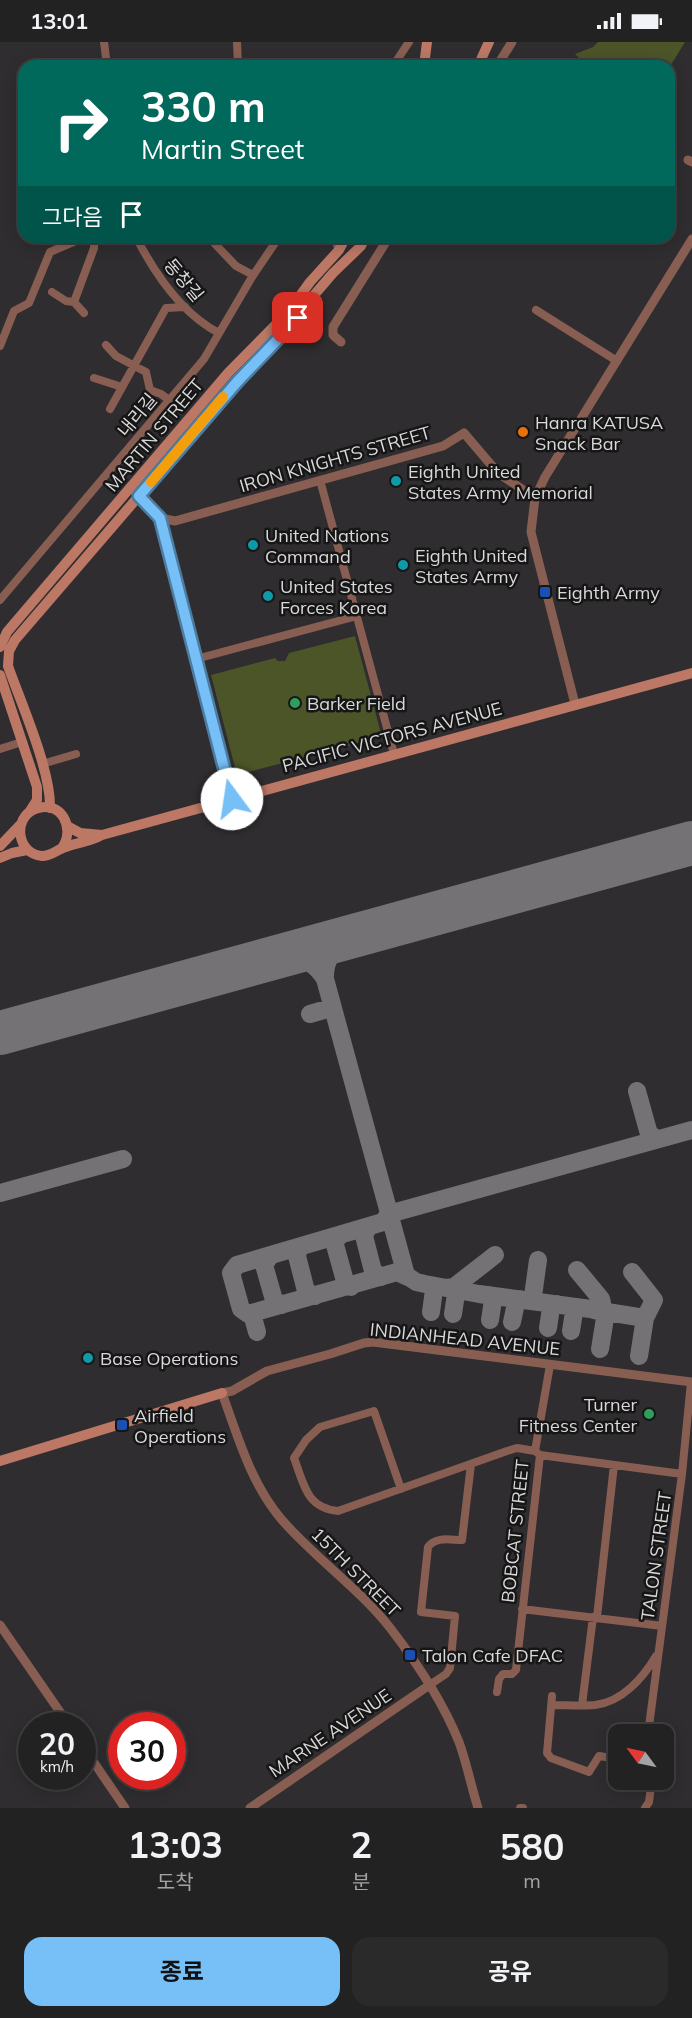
<!DOCTYPE html>
<html lang="ko">
<meta charset="utf-8">
<style>
body{margin:0;font-family:Mulish,"Noto Sans KR",sans-serif;background:#2b2a2b;color:#f1f3f6;height:100vh;display:flex;flex-direction:column;font-size:22px;white-space:nowrap}
*{box-sizing:border-box;margin:0}
p{font-size:20px;color:#a3a4a6}
.icon{flex:none;width:33px;height:33px;fill:none;stroke:currentColor;stroke-width:2;stroke-linecap:round;stroke-linejoin:round}
.map{position:relative;height:1766px;overflow:hidden}
.side{display:flex;flex-direction:column;background:#232223;flex:1}
.side>*{flex:none}
.guide{position:absolute;left:18px;top:18px;width:657px;height:183px;border-radius:18px;box-shadow:0 3px 15px #0003,0 0 0 2px #403f41;background:#00695c;color:#fff;overflow:hidden}
.needle{width:39px;rotate:303deg}
.fabs{position:absolute;left:608px;top:1682px;display:grid;gap:12px}
.fabs a{display:grid;place-items:center;width:66px;height:66px;border-radius:12px;background:#232223;box-shadow:0 3px 15px #0003,0 0 0 2px #403f41;font-size:30px}
.speed{position:absolute;left:18px;top:1670px;display:flex;gap:12px;font-size:30px;font-weight:700;text-align:center}
.speed>*{display:grid;place-content:center;width:78px;height:78px;border-radius:50%;background:#232223;box-shadow:0 3px 15px #0003,0 0 0 2px #403f41;line-height:1}
.speed small{font-size:15px;font-weight:400}
.speed .limit{border:9px solid #d22;background:#fff;color:#111}
.pin{position:absolute;display:grid;place-items:center;width:51px;height:51px;color:#fff;margin:-26px;border-radius:12px;box-shadow:0 3px 9px #0006}
.me{position:absolute;width:66px;margin:-33px;rotate:346deg;stroke-linejoin:round;filter:drop-shadow(0 0 4px #0008)}
.turn{display:flex;align-items:center;gap:21px;height:126px;padding:0 24px;font-size:27px}
.turn .icon{width:78px;height:78px;stroke-width:2.5}
.turn b{display:block;font-size:42px;line-height:51px}
.then{display:flex;align-items:center;height:57px;padding:0 24px;background:#0003;gap:12px;font-size:22px}
.eta{display:flex;justify-content:space-evenly;align-items:center;height:102px;text-align:center}
.eta b{font-size:36px;font-weight:700;line-height:42px}
.action{display:flex;gap:12px;margin-top:auto;padding:12px 24px}
.action a{flex:1;height:69px;border-radius:18px;background:#77bff7;color:#111;font-size:24px;font-weight:700;line-height:69px;text-align:center}
.action a+a{background:#2b2a2b;color:#f1f3f6}
.status{display:flex;justify-content:space-between;align-items:center;height:42px;padding:0 30px;background:#232223;direction:ltr}
.status svg{height:16px;fill:currentColor}
.map>svg:first-child{display:block}
.green{fill:#4b5528}
.lines{fill:none;stroke-linecap:round;stroke-linejoin:round}
.taxiway{stroke:#747274;stroke-width:18}
.runway{stroke:#747274;stroke-width:44}
.minor{stroke:#895e52;stroke-width:8}
.tertiary{stroke:#895e52;stroke-width:9}
.secondary{stroke:#bc7865;stroke-width:10}
.route-casing{stroke:#4d7ca1;stroke-width:15}
.route{stroke:#77bff7;stroke-width:10}
.slow{stroke:#f59e0b;stroke-width:10}
.food-dot{fill:#e8710a;stroke:#171616;stroke-width:2}
.culture-dot{fill:#0f9aa8;stroke:#171616;stroke-width:2}
.transit-dot{fill:#1a4fb4;stroke:#171616;stroke-width:2}
.leisure-dot{fill:#2e9e5b;stroke:#171616;stroke-width:2}
.labels{text-anchor:middle;dominant-baseline:central;stroke-width:5;stroke-linejoin:round;paint-order:stroke}
.street-label{font-size:18px;fill:#dad9da;stroke:#171616}
.poi-label{font-size:18px;fill:#dad9da;stroke:#171616;text-anchor:start}
</style>
<div class="status"><b>13:01</b><svg viewBox="0 0 49 12"><path d="M0 12V9h3v3zM5 12V6h3v6zM10 12V3h3v9zM15 12V0h3v12zM26 1h20v11H26zM47 4h2v5h-2z"/></svg></div>
<div class="map">
<svg width="692" height="1766" viewBox="0 0 692 1766">
<rect width="100%" height="100%" fill="#2f2d2f"/>
<path class="green" d="M598,0H685L669,26V24H587L575,12L593,5Z
M355,594L382,695L237,733L211,633L275,616L278,619H285L289,611Z"/>
<g class="lines">
<path class="taxiway" d="M354,893C336,904 324,915 325,937L406,1233L416,1240L425,1242L479,1252L598,1268L602,1261L601,1257L577,1228
M278,914C299,914 314,918 325,937
M310,972L327,967L334,970
M637,1049L649,1092L657,1097
M0,1151L123,1117
M368,1185L364,1194L373,1229L381,1235
M342,1192L336,1197L335,1203L345,1239L351,1245
M302,1204L298,1209L297,1214L306,1249L315,1254
M270,1214L264,1223L274,1258L282,1263
M408,1235L397,1230L248,1272L241,1267L231,1231L237,1223L383,1180L389,1172L692,1088
M430,1243L434,1248L431,1270
M446,1246L454,1245L495,1213
M453,1247L456,1252L453,1272
M489,1253L493,1258L490,1278
M538,1260L533,1254L538,1218
M569,1264L574,1270L571,1289
M594,1268L645,1276L654,1258L632,1230
M252,1272L257,1290
M512,1280L516,1261L520,1257
M548,1286L551,1266L557,1262
M600,1307L606,1270
M639,1314L645,1276"/>
<path class="runway" d="M0,991L692,801"/>
<path class="minor" d="M104,0L107,24
M237,0L238,24
M393,24L409,0
M136,195C155,232 182,272 219,291
M214,195L215,202L236,224L253,233
M334,195L339,208
M52,250L66,259L74,260L94,206V195
M74,260L84,271
M536,268L617,319
M106,303L116,314L146,330L150,348L161,352L169,358
M0,304L14,269L29,261L50,210L85,195
M94,336L122,345
M110,367L166,266L185,265
M320,438L394,712
M160,476L232,757
M0,558L204,317L252,235L279,195
M196,617L357,574
M0,707L22,700
M42,722L76,712
M540,1413L682,1432
M401,1447L374,1369L320,1385L306,1398L294,1416C304,1442 306,1466 338,1469L507,1409L517,1406L535,1409
M522,1567L662,1584
M597,1575L614,1423
M428,1644L446,1632L450,1626L455,1574L421,1570L428,1505C436,1494 450,1498 462,1498L471,1422
M497,1650L499,1637L503,1632H512L516,1628L540,1413L535,1409L550,1323
M552,1654L547,1711L551,1716L589,1730L599,1714L618,1717
M552,1663C566,1663 581,1664 595,1663C622,1660 643,1636 656,1614
M582,1663L593,1575
M648,1692L682,1432L691,1340
M520,1766H523
M645,1766L649,1760L652,1737"/>
<path class="tertiary" d="M497,24L512,0
M688,118L692,120
M341,300L333,293V285L389,195
M135,450L160,476L175,479L443,404L464,391L498,431L535,456
M575,662L531,490L535,456L545,435L692,197
M0,1583L69,1683
M82,1703L125,1766
M250,1766L428,1644
M478,1766C471,1744 467,1722 459,1700C443,1660 417,1621 391,1587C359,1546 316,1517 282,1478C251,1442 238,1395 222,1351L232,1349L267,1329L330,1312L364,1301L373,1300L692,1340"/>
<path class="secondary" d="M424,24L427,0
M478,24L489,0
M0,605L7,590L228,331L289,269L310,240L339,208L346,195
M0,633L37,745V758L30,769
M50,766C51,728 21,661 8,624L9,609L15,598L237,340L298,276L315,252L333,231L361,204L365,195
M67,784L80,791L102,793
M0,804L21,782
M62,806C76,786 61,757 35,767C12,776 17,812 42,814C51,814 55,809 63,806C76,800 88,801 102,793L692,631
M0,816L12,811L27,808
M0,1419L222,1351"/>
</g>
<g class="lines">
<defs>
<path id="route" d="M232,757L160,476L139,454L237,340L298,276"/>
</defs>
<use href="#route" class="route-casing"/>
<use href="#route" class="route"/>
<path class="slow" d="M151,440L223,355"/>
</g>
<circle class="food-dot" cx="523" cy="390" r="6"/>
<g class="culture-dot">
<circle cx="396" cy="439" r="6"/>
<circle cx="253" cy="503" r="6"/>
<circle cx="403" cy="523" r="6"/>
<circle cx="268" cy="554" r="6"/>
<circle cx="88" cy="1316" r="6"/>
</g>
<g class="transit-dot">
<rect x="539" y="544" width="12" height="12" rx="3"/>
<rect x="116" y="1377" width="12" height="12" rx="3"/>
<rect x="404" y="1607" width="12" height="12" rx="3"/>
</g>
<g class="leisure-dot">
<circle cx="295" cy="661" r="6"/>
<circle cx="649" cy="1372" r="6"/>
</g>
<g class="labels">
<g class="street-label">
<text transform="translate(184 238) rotate(50)">동창길</text>
<text transform="translate(137 373) rotate(-50)">내리길</text>
<text transform="translate(154 393) rotate(-50)">MARTIN STREET</text>
<text transform="translate(335 417) rotate(-16)">IRON KNIGHTS STREET</text>
<text transform="translate(392 695) rotate(-15)">PACIFIC VICTORS AVENUE</text>
<text transform="translate(465 1297) rotate(6)">INDIANHEAD AVENUE</text>
<text transform="translate(515 1489) rotate(-84)">BOBCAT STREET</text>
<text transform="translate(656 1514) rotate(-82)">TALON STREET</text>
<text transform="translate(356 1530) rotate(45)">15TH STREET</text>
<text transform="translate(330 1691) rotate(-34)">MARNE AVENUE</text>
</g>
<g class="poi-label">
<text x="535" y="380">Hanra KATUSA<tspan x="535" dy="21">Snack Bar</tspan></text>
<text x="408" y="429">Eighth United<tspan x="408" dy="21">States Army Memorial</tspan></text>
<text x="265" y="493">United Nations<tspan x="265" dy="21">Command</tspan></text>
<text x="415" y="513">Eighth United<tspan x="415" dy="21">States Army</tspan></text>
<text x="280" y="544">United States<tspan x="280" dy="21">Forces Korea</tspan></text>
<text x="557" y="550">Eighth Army</text>
<text x="307" y="661">Barker Field</text>
<text x="100" y="1316">Base Operations</text>
<text x="637" y="1362" text-anchor="end">Turner<tspan x="637" dy="21">Fitness Center</tspan></text>
<text x="134" y="1373">Airfield<tspan x="134" dy="21">Operations</tspan></text>
<text x="422" y="1613">Talon Cafe DFAC</text>
</g>
</g>
</svg>
<div class="fabs">
<a><svg class="needle" viewBox="-14 -14 28 28"><path d="M0-13l5 13h-10z" fill="#e53935"/><path d="M0 13l5-13h-10z" fill="#a3a4a6"/></svg></a>
</div>
<div class="speed"><div>20<small>km/h</small></div><div class="limit">30</div></div>
<div class="pin" style="left:298px;top:276px;background:#d93025"><svg class="icon" aria-label="arrive" viewBox="0 0 24 24"><path d="M6 21V4h12l-3 4 3 4H6"/></svg></div>
<svg class="me" style="left:232px;top:757px" viewBox="-20 -20 40 40"><circle r="19" fill="#fff"/><path d="M0-13L10 11 0 6-10 11z" fill="#77bff7"/></svg>
<div class="guide">
<div class="turn"><svg class="icon" aria-label="right" viewBox="0 0 24 24"><path d="M7 20v-9h11M14 6l5 5-5 5"/></svg><div><b>330 m</b>Martin Street</div></div>
<div class="then">그다음<svg class="icon" aria-label="arrive" viewBox="0 0 24 24"><path d="M6 21V4h12l-3 4 3 4H6"/></svg></div>
</div>
</div>
<section class="side">
<div class="eta">
<div><b>13:03</b><p>도착</p></div>
<div><b>2</b><p>분</p></div>
<div><b>580</b><p>m</p></div>
</div>
<div class="action"><a>종료</a><a>공유</a></div>
</section>
